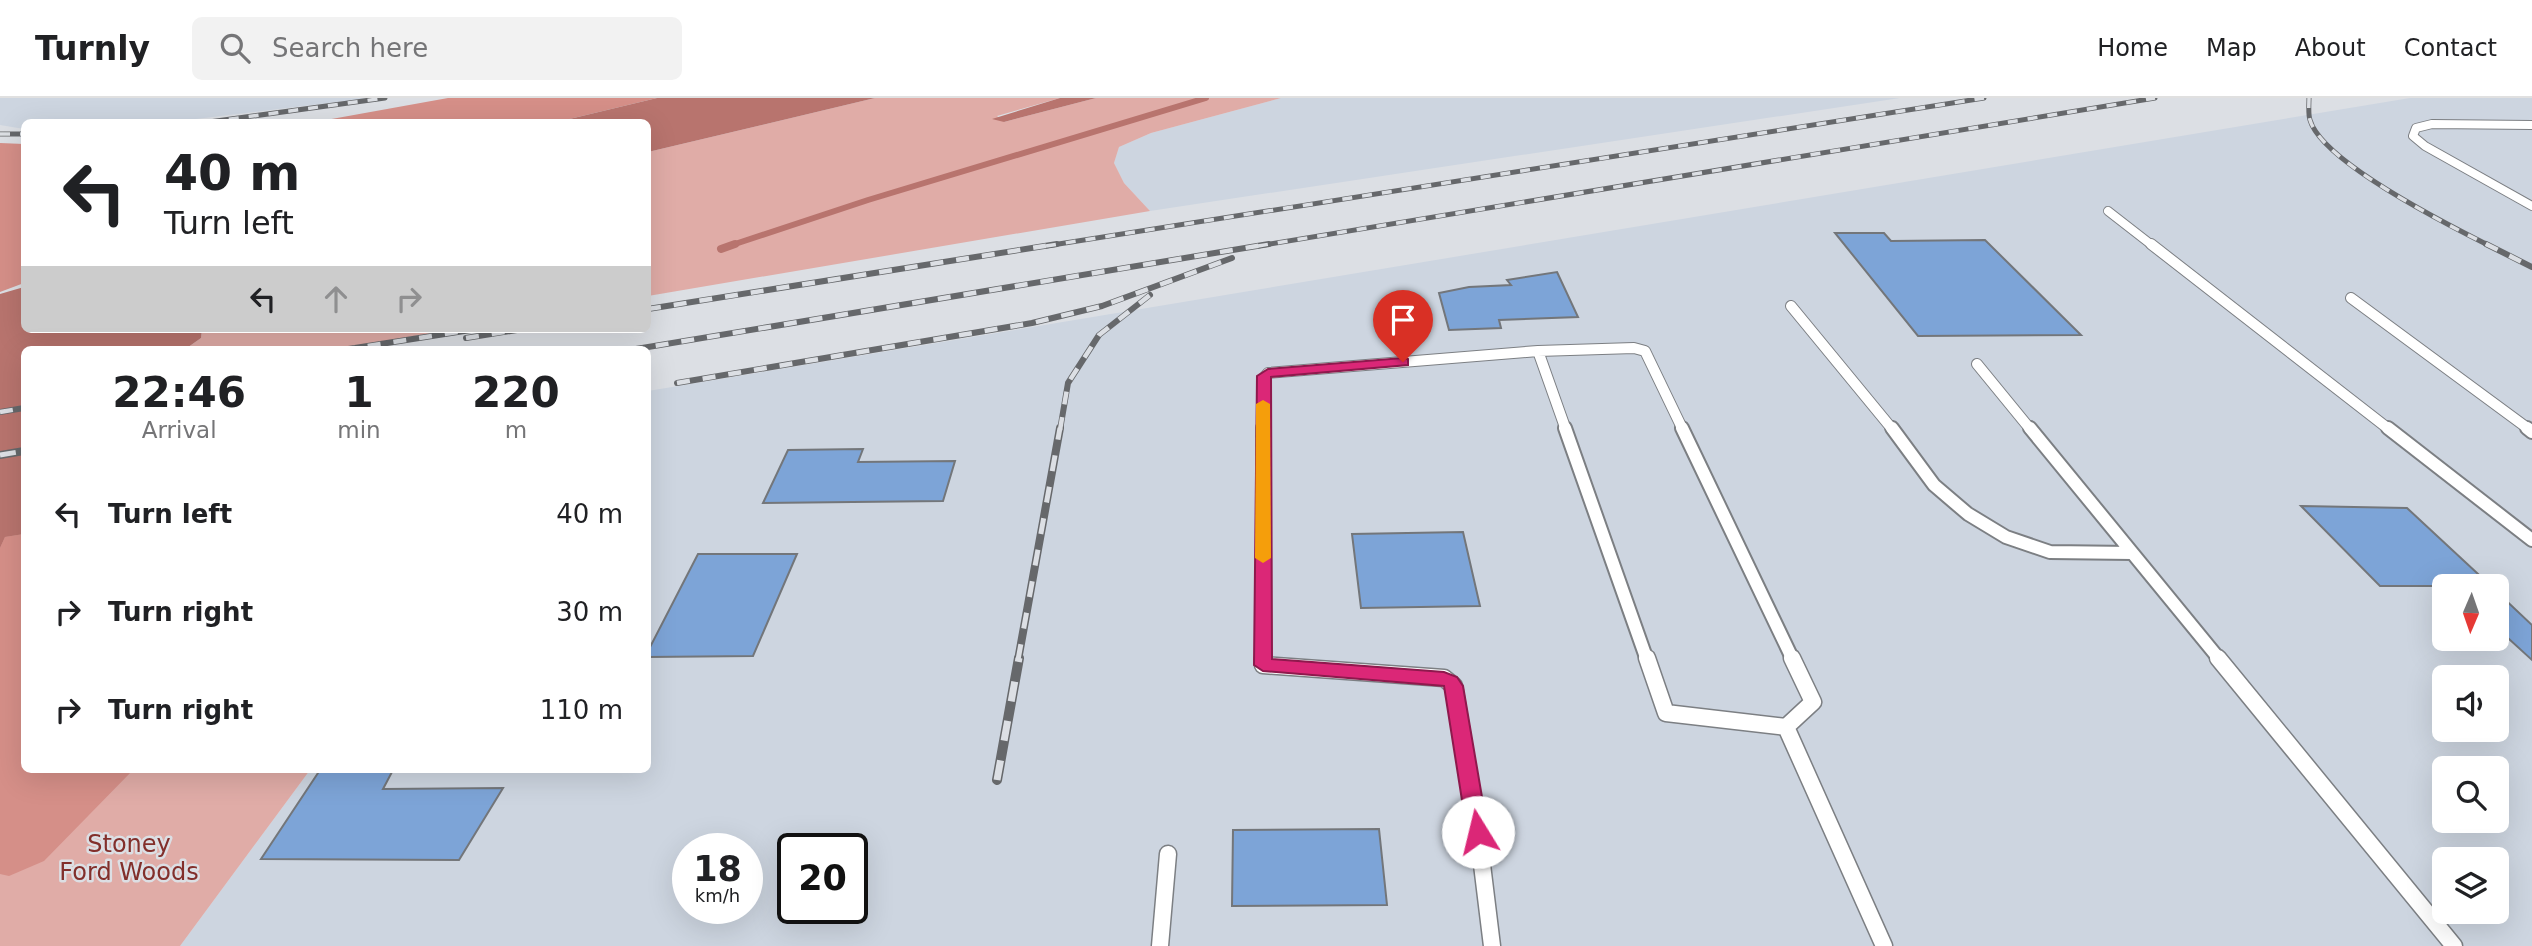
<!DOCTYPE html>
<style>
body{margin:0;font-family:"DejaVu Sans",sans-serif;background:#f2f2f2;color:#202124;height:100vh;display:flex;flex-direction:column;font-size:26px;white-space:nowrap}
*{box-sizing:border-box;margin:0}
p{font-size:23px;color:#757577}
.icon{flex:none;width:38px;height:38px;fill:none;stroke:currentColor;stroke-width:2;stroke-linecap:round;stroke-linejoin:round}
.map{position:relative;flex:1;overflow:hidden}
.panel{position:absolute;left:21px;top:248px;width:630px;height:427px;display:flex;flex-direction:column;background:#fff;border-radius:10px;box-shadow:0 7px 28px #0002}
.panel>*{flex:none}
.top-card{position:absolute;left:21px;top:21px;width:630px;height:214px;border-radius:10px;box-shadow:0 7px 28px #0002;background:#fff;color:#202124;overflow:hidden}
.needle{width:46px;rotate:182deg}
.fabs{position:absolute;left:2432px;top:476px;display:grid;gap:14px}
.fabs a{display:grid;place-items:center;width:77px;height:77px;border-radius:10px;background:#fff;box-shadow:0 7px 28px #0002;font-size:35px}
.speed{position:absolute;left:672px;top:735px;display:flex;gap:14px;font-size:35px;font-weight:700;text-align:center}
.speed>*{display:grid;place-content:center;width:91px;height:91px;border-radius:50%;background:#fff;box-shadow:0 7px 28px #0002;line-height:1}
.speed small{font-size:18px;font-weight:400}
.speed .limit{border:4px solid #111;border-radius:10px;background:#fff;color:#111}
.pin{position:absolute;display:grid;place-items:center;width:60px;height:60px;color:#fff;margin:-72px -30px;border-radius:50% 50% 50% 0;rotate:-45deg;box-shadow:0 0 7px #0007}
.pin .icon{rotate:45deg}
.me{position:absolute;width:77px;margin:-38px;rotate:351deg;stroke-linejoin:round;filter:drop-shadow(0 0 5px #0008)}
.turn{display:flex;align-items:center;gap:24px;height:147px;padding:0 28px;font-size:32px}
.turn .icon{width:91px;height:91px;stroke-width:2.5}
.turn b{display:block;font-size:49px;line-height:60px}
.lanes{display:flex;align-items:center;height:66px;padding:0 28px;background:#0003;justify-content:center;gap:35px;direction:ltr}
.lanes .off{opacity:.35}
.eta{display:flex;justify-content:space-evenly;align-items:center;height:119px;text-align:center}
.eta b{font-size:42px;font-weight:700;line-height:49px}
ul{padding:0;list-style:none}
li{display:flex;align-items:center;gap:21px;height:98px;padding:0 28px}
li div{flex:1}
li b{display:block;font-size:26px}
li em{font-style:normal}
header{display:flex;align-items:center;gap:42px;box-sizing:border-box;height:98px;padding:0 35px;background:#fff;border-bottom:2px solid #e0e0e0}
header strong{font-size:33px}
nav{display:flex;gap:38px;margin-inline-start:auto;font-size:24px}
.search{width:490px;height:63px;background:#f2f2f2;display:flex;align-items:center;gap:18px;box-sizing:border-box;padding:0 24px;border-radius:10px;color:#757577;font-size:26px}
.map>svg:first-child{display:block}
.built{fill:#cdd5e0;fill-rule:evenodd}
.green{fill:#e0aca7}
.forest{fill:#d58f88}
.water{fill:#b8746e}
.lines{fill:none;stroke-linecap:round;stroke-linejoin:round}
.stream-far1{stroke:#b8746e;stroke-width:6}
.stream{stroke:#b8746e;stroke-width:8}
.building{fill:#7da4d7;stroke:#73767a;stroke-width:2}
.lane-far3-casing{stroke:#7c7f83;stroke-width:10}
.lane-far2-casing{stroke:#7c7f83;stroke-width:12}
.lane-far1-casing{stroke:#7c7f83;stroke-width:16}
.lane-casing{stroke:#7c7f83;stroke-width:19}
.lane-far3{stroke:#fff;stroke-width:8}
.lane-far2{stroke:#fff;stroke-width:10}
.lane-far1{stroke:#fff;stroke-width:12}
.lane{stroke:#fff;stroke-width:16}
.rail-far3-casing{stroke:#66686b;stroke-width:5}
.rail-far2-casing{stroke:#66686b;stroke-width:6}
.rail-far1-casing{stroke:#66686b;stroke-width:8}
.rail-casing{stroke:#66686b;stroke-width:10}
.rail-far3{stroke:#dcdfe4;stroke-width:3.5;stroke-dasharray:10;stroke-linecap:butt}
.rail-far2{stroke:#dcdfe4;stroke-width:4.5;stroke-dasharray:13;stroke-linecap:butt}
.rail-far1{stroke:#dcdfe4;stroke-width:5;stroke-dasharray:16;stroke-linecap:butt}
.rail{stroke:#dcdfe4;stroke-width:7;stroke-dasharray:20;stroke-linecap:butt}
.route{fill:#db2777;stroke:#8e194d;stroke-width:2}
.slow{fill:#f59e0b}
.labels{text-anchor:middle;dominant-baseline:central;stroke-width:5;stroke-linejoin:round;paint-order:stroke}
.near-park-label{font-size:24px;fill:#822f2b;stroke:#dcdfe4}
</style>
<header>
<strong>Turnly</strong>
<div class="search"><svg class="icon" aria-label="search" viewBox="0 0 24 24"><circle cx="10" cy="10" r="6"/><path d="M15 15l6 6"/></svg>Search here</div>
<nav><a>Home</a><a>Map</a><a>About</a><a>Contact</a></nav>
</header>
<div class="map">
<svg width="2532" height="848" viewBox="0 0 2532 848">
<rect width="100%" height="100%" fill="#dcdfe4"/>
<path class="built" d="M0,0H370L171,24H24V31L0,27Z
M1281,0H1900L1150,113L1124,85L1114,65L1119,49L1151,35Z
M2410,0H2532V848H180L310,672H648V293ZM2445,488H2497V541H2445ZM2445,579H2497V632H2445ZM2445,670H2497V723H2445ZM688,751H747V810H688ZM793,751H852V810H793ZM2445,761H2497V814H2445Z"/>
<path class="green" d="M875,0H1060L997,18L1004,24L1096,0H1281L1151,35L1119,49L1114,65L1124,85L1150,113L648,198V54Z
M202,231H456L332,252H184L201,240Z
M24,407V672H310L180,848H0V412Z"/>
<path class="forest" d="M448,0H657L557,24H315Z
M0,45L24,46V185L0,194Z
M24,436V672H133L44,763L9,778L0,776V450L5,439Z"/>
<path class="water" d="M657,0H875L648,54V24H557Z
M1060,0H1096L1004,24L992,21Z
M24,189V231H202L201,240L184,252H24V436L5,439L0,450V196Z"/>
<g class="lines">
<path class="stream-far1" d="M729,148L868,102L1206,0"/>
<path class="stream" d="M721,151L735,146"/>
</g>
<path class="building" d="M1835,135H1884L1891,143L1985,142L2081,237L1918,238Z
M1557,174L1578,219L1499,222L1501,230L1449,232L1439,195L1469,189L1511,187L1507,182Z
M863,351L858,364L955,363L943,403L763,405L788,352Z
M2301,408L2407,410L2491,488H2380Z
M1463,434L1480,508L1361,510L1352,436Z
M698,456H797L753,558L648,559V553Z
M2497,494L2532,527V562L2497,530Z
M320,672H393L383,691L503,690L459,762L261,761Z
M1379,731L1387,807L1232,808L1233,732Z"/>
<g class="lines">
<defs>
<path id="lane-far3" d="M2532,27L2432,26L2416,30L2413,38L2425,48L2532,108
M2108,113L2153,148"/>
<path id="lane-far2" d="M2151,146L2390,332
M2351,200L2530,332
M1791,208L1893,332
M1538,253L1566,332
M1977,266L2031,332
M1263,332V281L1268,275L1538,253L1634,250L1645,253L1683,332"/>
<path id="lane-far1" d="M1263,330V562
M1565,330L1647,562
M1682,330L1793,562
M1892,330L1934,387L1968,416L2006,439L2050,454L2132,455
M2030,330L2220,562
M2388,330L2532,442
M2527,330L2532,334"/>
<path id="lane" d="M1263,560V567L1444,580L1454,588L1478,734L1492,848
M1647,560L1666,615L1786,629
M1792,560L1813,604L1786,629L1884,848
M2218,560L2454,848
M1160,848L1168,756"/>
</defs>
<use href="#lane-far3" class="lane-far3-casing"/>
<use href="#lane-far2" class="lane-far2-casing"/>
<use href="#lane-far1" class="lane-far1-casing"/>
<use href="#lane" class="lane-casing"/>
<use href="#lane-far3" class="lane-far3"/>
<use href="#lane-far2" class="lane-far2"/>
<use href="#lane-far1" class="lane-far1"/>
<use href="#lane" class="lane"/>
<defs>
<path id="rail-far3" d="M2309,0C2309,6 2308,16 2310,22C2322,64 2450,128 2490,148
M209,24L385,0
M0,36H24
M1046,148L1984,0
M1258,148L2155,0"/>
<path id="rail-far2" d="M2486,146L2532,169
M648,211L1057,146
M466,240L523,231
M342,252L477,231
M630,252L1269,146
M677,285L1032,225L1102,208L1232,160
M0,314L24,310
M1060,332L1068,285L1099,237L1150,197"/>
<path id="rail-far1" d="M0,357L24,353
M1018,562L1060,330"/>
<path id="rail" d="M997,682L1019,560"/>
</defs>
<use href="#rail-far3" class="rail-far3-casing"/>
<use href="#rail-far2" class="rail-far2-casing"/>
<use href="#rail-far1" class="rail-far1-casing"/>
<use href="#rail" class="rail-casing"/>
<use href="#rail-far3" class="rail-far3"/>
<use href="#rail-far2" class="rail-far2"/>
<use href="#rail-far1" class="rail-far1"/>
<use href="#rail" class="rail"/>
</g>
<path class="route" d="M1403,260L1408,261V267L1271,279L1272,561L1444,574L1457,579L1463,588L1488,734L1485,739L1478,742L1471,739L1467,734L1444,588L1263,573L1254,567L1257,278L1268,271Z"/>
<path class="slow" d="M1263,302L1270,306L1271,460L1263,465L1255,460L1256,306Z"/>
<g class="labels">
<g class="near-park-label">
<text x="129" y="746">Stoney<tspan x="129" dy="28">Ford Woods</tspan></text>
</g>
</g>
</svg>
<div class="fabs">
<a><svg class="needle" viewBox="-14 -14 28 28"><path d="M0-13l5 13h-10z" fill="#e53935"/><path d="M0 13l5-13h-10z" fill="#757577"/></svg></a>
<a><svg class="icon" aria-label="sound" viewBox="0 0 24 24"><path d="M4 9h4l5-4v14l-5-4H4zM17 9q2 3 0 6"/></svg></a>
<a><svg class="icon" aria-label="search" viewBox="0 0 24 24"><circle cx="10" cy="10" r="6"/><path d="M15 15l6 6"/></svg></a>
<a><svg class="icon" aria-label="layers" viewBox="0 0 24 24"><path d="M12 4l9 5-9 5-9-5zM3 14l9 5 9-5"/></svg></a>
</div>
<div class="speed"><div>18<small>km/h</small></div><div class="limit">20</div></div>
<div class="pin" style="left:1403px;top:264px;background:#d93025"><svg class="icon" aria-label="arrive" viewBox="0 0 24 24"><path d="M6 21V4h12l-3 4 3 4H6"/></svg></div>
<svg class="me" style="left:1478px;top:734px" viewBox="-20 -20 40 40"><circle r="19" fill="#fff"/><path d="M0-13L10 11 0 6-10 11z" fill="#db2777"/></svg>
<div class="top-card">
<div class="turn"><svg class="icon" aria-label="left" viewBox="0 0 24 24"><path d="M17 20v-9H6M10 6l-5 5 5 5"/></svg><div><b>40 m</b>Turn left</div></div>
<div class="lanes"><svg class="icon" aria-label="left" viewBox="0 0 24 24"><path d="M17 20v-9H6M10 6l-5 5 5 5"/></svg><svg class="icon off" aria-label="ahead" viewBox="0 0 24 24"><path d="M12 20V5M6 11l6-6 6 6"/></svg><svg class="icon off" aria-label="right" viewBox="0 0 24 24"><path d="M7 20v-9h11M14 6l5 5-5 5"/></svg></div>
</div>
<section class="panel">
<div class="eta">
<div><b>22:46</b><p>Arrival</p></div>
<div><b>1</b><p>min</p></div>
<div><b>220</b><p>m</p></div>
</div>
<ul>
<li><svg class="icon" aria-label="left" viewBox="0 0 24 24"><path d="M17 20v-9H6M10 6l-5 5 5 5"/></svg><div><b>Turn left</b></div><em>40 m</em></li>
<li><svg class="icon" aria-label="right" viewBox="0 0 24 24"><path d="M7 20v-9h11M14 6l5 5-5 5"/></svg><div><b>Turn right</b></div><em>30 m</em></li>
<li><svg class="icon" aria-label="right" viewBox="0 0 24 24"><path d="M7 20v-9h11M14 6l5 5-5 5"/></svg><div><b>Turn right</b></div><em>110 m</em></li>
</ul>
</section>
</div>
